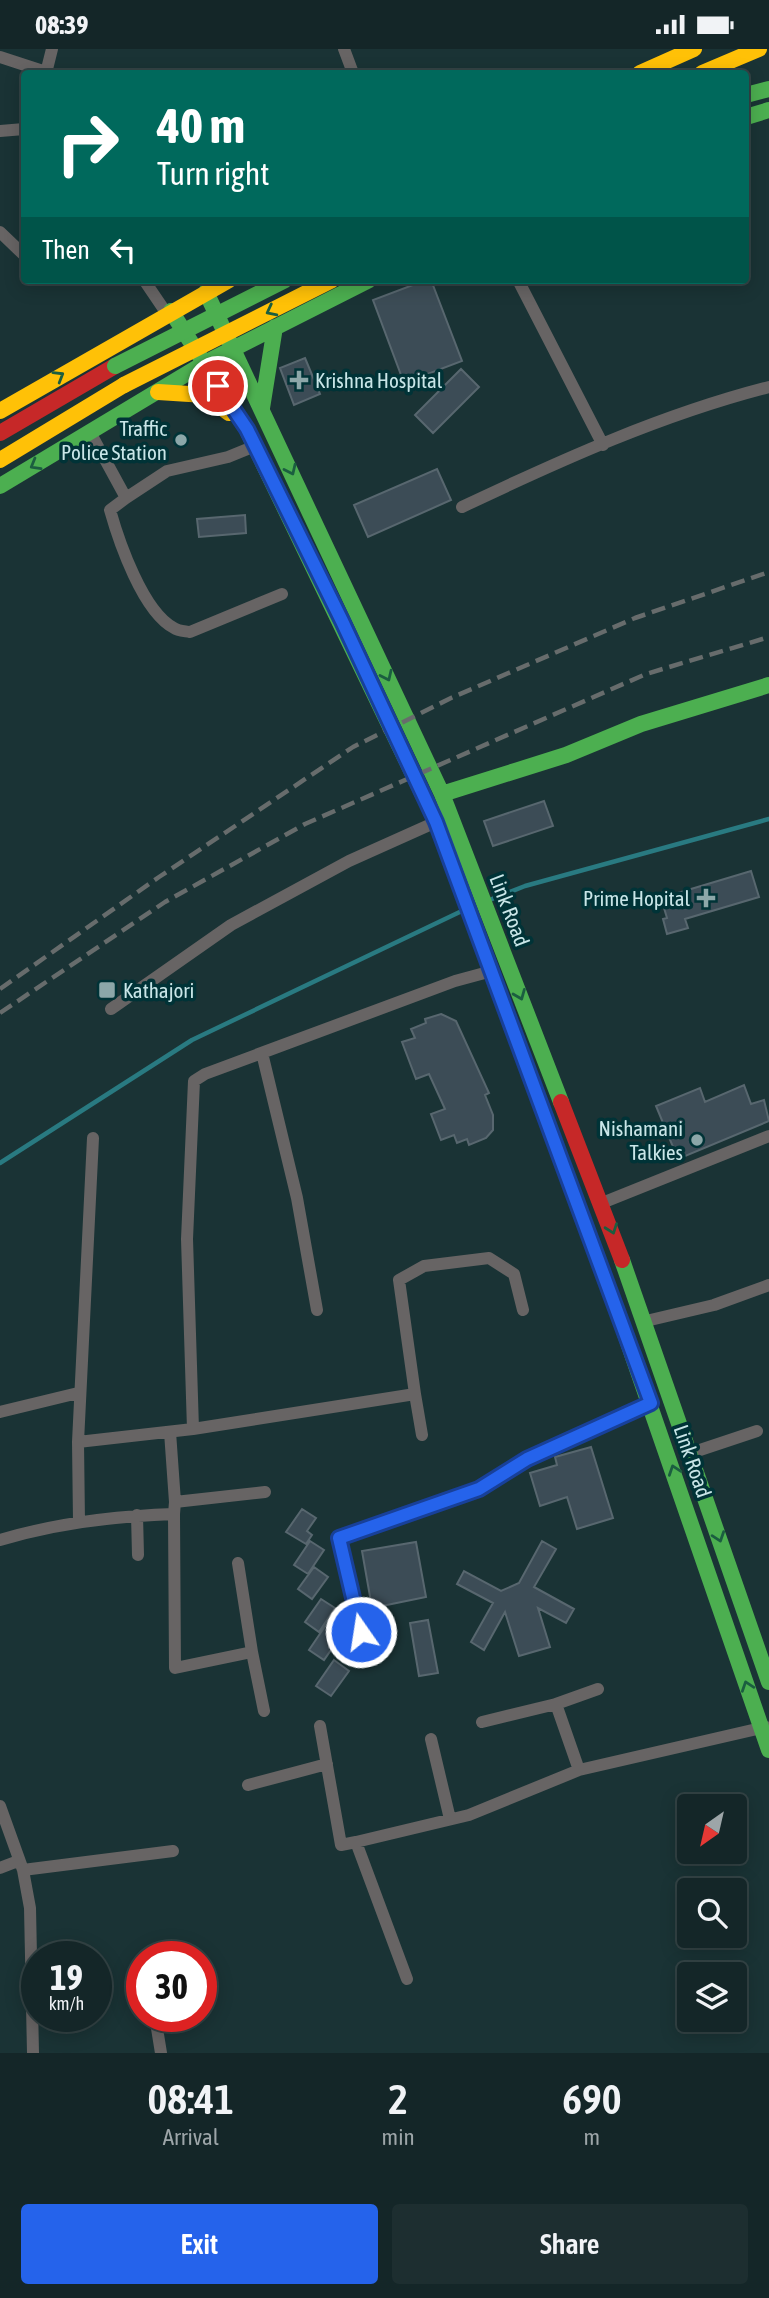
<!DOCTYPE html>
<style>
body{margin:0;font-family:"Asap Condensed",sans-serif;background:#1d2e30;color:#f1f3f6;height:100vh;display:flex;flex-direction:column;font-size:26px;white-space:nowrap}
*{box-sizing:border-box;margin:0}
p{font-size:23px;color:#9da5a8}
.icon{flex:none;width:38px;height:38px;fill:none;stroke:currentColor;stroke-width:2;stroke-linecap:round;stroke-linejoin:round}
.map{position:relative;height:2004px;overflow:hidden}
.sheet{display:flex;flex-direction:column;background:#142628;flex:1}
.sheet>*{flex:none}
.hud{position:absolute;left:21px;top:21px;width:728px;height:214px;border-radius:7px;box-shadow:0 4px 18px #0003,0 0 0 2px #334345;background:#00695c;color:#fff;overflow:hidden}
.needle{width:46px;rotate:214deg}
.fabs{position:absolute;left:677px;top:1745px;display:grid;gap:14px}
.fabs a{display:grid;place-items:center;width:70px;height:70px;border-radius:7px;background:#142628;box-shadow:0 4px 18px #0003,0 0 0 2px #334345;font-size:35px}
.speed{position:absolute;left:21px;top:1892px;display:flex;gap:14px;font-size:35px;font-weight:700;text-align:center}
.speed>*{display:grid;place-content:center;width:91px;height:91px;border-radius:50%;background:#142628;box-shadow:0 4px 18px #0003,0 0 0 2px #334345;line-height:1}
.speed small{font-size:18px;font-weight:400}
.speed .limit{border:10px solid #d22;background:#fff;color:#111}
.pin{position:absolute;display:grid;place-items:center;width:60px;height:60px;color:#fff;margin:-30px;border:4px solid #fff;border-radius:50%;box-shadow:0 2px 7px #0007}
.me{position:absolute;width:77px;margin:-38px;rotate:347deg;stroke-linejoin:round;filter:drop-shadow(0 0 5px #0008)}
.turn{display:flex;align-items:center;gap:24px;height:147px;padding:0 21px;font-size:32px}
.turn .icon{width:91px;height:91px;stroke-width:2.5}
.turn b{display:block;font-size:49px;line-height:60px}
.then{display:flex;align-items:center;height:66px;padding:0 21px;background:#0003;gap:14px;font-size:26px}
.eta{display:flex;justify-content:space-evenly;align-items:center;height:119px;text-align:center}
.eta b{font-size:42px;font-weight:600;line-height:49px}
.cta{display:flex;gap:14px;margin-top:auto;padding:14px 21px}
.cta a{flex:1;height:80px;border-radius:7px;background:#2563eb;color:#fff;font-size:28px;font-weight:600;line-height:80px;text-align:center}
.cta a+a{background:#1d2e30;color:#f1f3f6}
.status{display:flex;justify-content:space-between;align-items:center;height:49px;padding:0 35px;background:#142628;direction:ltr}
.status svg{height:19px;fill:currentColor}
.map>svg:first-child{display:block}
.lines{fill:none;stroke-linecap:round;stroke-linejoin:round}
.stream{stroke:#297a81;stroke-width:4.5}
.building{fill:#3c4c56;stroke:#58676f;stroke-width:2}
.street{stroke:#676464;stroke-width:12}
.fast{stroke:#4caf50;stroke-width:16}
.slow{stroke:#ffc107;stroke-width:16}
.jam{stroke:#c62828;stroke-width:16}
.rail{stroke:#676c6c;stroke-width:4.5;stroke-dasharray:14 7;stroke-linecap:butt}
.fast-bridge{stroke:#4caf50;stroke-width:16}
.slow-bridge{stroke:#ffc107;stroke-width:16}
.oneway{stroke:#1b5e40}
.route-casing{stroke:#184099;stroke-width:18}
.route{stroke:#2563eb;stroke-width:12}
.poi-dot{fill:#8ca7a9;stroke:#003337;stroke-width:2.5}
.labels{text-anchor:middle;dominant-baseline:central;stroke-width:7;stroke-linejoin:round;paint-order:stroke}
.poi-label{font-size:21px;fill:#c9e6e8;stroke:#003337;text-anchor:end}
.street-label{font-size:21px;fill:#c9e6e8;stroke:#003337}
</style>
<div class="status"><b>08:39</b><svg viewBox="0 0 49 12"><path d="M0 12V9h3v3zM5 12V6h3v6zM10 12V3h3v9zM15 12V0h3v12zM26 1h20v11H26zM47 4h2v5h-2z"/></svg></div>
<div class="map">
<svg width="769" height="2004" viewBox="0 0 769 2004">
<rect width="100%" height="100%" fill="#1a3335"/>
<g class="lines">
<path class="stream" d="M487,852L525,837L769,770
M0,1114L192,991L466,860"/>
</g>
<path class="building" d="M426,231H431L462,312L404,334L373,251Z
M305,309L320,345L294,356L280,319Z
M461,320L479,338L433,384L415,366Z
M437,420L451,451L368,488L354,456Z
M245,466L246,484L199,488L197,470Z
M544,752L553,777L493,797L484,772Z
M751,822L759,848L685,870L688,879L667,885L663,870L667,869L661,849Z
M441,965L456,972L489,1044L485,1046L493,1066V1081L486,1089L469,1096L467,1090L457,1094L454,1086L441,1091L431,1065L445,1060L429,1025L416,1030L402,993L415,989L411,980L426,974L425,970Z
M744,1036L751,1055L764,1051L769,1072L678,1110L656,1057L700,1039L705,1053Z
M591,1398L613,1469L577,1480L567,1448L540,1457L530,1424L557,1416L555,1408Z
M302,1460L316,1469L307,1482L312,1486L306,1495L286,1483Z
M310,1492L324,1501L308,1525L294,1516Z
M542,1492L556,1500L534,1538L574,1560L566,1574L538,1559L550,1598L519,1607L505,1563L484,1601L471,1593L493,1554L457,1535L464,1522L501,1542L519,1534Z
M416,1493L426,1548L372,1559L362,1502Z
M314,1518L328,1528L312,1550L298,1540Z
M321,1550L335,1559L319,1583L305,1573Z
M330,1570L333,1587L342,1585L324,1611L309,1601Z
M428,1571L438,1624L419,1627L410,1574Z
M334,1611L349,1622L331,1647L316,1637Z"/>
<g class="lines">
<path class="street" d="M344,0L353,24
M0,8L46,23
M46,24L52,0
M0,82L24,80
M0,183L24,206
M144,231L167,265
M518,231L603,396
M90,383L126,449L167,422L228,408L255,397
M126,449L110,461C119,493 143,563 174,579C178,582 185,582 190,583L282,545
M462,458C561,411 663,365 769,338
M111,960L231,876L349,812L436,773
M262,1004L297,1149L317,1261
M93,1089L78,1393L193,1380L187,1190L194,1032L205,1025L455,932L492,922
M602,1154L769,1087
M646,1272L714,1256L769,1236
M415,1345L399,1231L424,1217L489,1209L514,1225L523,1261
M0,1363L78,1344
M193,1380L415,1345L422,1386
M170,1383L175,1453
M78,1393L79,1473
M691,1404L757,1382
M174,1465L175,1453L265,1443
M137,1466L138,1506
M0,1491C57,1474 115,1467 174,1465L175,1619L252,1603L264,1662
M238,1514L252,1603
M361,1583L339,1488L479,1440L526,1410L651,1354
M556,1655L598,1640
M482,1673L556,1655L579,1721
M320,1677L341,1796L356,1793
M431,1690L450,1770
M248,1736L327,1715
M0,1757L23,1821L30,1859L33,2004
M0,1819L18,1812
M23,1821L173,1802
M407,1930L356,1793L469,1766L579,1721L766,1678
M155,1967L161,2004"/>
<path class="fast" d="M746,46L769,40
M746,68L769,61
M206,243L442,745L561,1053
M171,262L247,381L436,773L546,1070
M262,359L275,278
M0,437L203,315L369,231
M442,745L566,706L641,675L769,636
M622,1211L769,1633
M615,1256L769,1701"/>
<path class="slow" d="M640,24L694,0
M702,24L759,0
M158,343L205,346L229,364
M0,362L229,231
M0,411L124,336"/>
<path class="jam" d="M0,384L115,317
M561,1053L622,1211
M546,1070L615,1256"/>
<path class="rail" d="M0,940L159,828L353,698L451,649L635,569L769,523
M0,964L165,853L305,775L646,625L769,588"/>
<path class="fast-bridge" d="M115,317L285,231"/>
<path class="slow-bridge" d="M124,336L332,231"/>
</g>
<defs><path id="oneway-chevron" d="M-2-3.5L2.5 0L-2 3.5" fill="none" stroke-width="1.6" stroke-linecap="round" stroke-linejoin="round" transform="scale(1.75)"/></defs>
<g class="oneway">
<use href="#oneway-chevron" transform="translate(271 262) rotate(153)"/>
<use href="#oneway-chevron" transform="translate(59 327) rotate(-31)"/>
<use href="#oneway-chevron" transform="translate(35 416) rotate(150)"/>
<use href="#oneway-chevron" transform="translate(291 421) rotate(65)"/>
<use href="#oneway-chevron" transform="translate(387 627) rotate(65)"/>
<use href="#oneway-chevron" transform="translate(520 946) rotate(68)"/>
<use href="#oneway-chevron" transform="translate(612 1180) rotate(70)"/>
<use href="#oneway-chevron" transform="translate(674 1421) rotate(-109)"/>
<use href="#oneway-chevron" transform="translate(719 1488) rotate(71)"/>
<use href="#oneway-chevron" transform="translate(747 1637) rotate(-109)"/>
</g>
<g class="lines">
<defs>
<path id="route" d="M218,337L247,380L342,572L436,773L651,1354L527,1410L479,1440L339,1489L361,1583"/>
</defs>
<use href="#route" class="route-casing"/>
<use href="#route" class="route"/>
</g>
<g class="poi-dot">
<path d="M295.5 320.5h7v7h7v7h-7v7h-7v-7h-7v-7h7z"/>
<circle cx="181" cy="391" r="7"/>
<path d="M702.5 838.5h7v7h7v7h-7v7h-7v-7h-7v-7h7z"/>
<rect x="98" y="932" width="18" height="18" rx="3.5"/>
<circle cx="697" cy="1091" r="7"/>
</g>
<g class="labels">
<g class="poi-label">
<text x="315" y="331" text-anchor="start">Krishna Hospital</text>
<text x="167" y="379">Traffic<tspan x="167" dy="24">Police Station</tspan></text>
<text x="690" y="849">Prime Hopital</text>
<text x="123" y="941" text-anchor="start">Kathajori</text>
<text x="683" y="1079">Nishamani<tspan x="683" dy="24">Talkies</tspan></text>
</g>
<g class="street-label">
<text transform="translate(510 861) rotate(69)">Link Road</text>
<text transform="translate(693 1412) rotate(71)">Link Road</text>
</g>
</g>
</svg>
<div class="fabs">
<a><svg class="needle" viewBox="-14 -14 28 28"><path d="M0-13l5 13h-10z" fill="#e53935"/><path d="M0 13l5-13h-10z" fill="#9da5a8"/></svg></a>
<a><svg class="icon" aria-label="search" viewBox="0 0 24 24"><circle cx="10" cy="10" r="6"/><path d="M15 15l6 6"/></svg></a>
<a><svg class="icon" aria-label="layers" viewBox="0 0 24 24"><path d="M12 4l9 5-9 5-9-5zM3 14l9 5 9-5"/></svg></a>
</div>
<div class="speed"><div>19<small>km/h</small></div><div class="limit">30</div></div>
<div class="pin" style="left:218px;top:337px;background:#d93025"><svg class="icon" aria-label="arrive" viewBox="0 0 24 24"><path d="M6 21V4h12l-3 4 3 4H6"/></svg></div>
<svg class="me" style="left:361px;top:1583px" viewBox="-20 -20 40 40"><circle r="17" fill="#2563eb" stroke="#fff" stroke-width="3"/><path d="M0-11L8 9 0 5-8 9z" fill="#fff"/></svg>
<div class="hud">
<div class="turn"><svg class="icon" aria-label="right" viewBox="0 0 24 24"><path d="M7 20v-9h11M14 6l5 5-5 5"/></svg><div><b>40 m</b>Turn right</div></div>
<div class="then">Then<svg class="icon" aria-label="left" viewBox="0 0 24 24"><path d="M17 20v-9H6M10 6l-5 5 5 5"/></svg></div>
</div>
</div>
<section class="sheet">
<div class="eta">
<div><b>08:41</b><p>Arrival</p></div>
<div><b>2</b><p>min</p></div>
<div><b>690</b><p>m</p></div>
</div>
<div class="cta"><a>Exit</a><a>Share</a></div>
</section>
